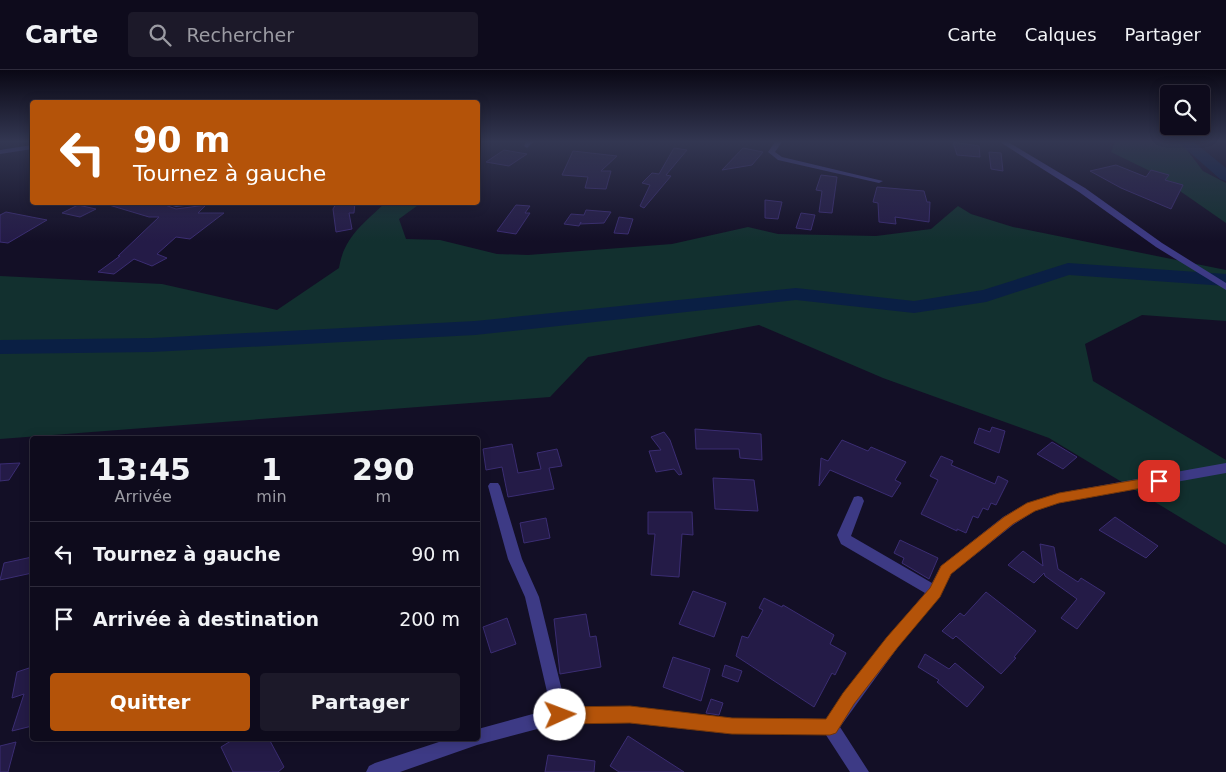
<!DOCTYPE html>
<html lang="fr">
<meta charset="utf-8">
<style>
body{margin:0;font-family:"DejaVu Sans",sans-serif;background:#1c1929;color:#f1f3f6;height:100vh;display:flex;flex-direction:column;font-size:19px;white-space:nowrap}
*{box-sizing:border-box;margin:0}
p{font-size:16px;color:#9b9ba3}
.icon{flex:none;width:28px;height:28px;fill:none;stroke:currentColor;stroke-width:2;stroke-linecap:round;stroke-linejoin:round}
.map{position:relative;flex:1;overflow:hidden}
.sheet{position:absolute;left:30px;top:366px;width:450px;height:305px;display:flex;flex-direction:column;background:#0e0b1c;border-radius:5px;box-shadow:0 2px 12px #0003,0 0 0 1px #2e2b3b}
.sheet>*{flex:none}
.top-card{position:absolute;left:30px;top:30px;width:450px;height:105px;border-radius:5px;box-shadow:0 2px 12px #0003,0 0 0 1px #2e2b3b;background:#b45309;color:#fff;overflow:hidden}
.fabs{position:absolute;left:1160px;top:15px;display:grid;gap:10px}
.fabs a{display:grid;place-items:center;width:50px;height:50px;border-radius:5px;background:#0e0b1c;box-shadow:0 2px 12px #0003,0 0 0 1px #2e2b3b;font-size:25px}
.pin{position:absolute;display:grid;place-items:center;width:42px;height:42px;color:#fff;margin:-21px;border-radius:10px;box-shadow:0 2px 8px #0006}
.me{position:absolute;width:55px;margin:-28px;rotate:88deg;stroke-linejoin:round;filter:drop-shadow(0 0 4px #0008)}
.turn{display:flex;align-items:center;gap:18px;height:105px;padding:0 20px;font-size:22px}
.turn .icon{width:65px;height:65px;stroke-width:2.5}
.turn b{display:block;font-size:35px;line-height:42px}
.eta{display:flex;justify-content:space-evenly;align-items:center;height:85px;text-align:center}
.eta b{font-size:30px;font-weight:700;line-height:35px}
.action{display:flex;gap:10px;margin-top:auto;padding:10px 20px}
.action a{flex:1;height:58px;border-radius:5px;background:#b45309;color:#fff;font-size:20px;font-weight:700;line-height:58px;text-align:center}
.action a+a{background:#1c1929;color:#f1f3f6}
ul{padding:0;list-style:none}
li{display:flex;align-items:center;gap:15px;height:65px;padding:0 20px;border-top:1px solid #2e2b3b}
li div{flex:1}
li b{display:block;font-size:19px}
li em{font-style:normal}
header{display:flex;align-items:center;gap:30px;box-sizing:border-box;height:70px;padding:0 25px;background:#0e0b1c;border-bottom:1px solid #2e2b3b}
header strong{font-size:24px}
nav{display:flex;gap:28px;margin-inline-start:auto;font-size:18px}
.search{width:350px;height:45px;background:#1c1929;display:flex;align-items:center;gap:12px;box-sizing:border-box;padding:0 18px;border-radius:5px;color:#9b9ba3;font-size:19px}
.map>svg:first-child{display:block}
.green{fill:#12302f}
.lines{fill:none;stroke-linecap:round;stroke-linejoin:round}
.river{fill:#0a1f44;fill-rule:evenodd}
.building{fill:#241b47;stroke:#3b2d73}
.minor{fill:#3d3a85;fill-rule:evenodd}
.tertiary{fill:#3d3a85;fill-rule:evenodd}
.route{fill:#b45309;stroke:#753606}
</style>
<header>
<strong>Carte</strong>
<div class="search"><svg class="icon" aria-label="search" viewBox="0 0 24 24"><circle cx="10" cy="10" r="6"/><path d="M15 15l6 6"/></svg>Rechercher</div>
<nav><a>Carte</a><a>Calques</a><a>Partager</a></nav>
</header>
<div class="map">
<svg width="1226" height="702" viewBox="0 0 1226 702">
<rect width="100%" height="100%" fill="#130f26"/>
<path class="green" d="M1115,72H1181L1203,101L1226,113V153L1154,103L1111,82Z
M385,133H421L399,149L406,169L440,170L497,184L528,185L672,174L748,157L778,164L876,166L931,159L958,136L971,144L1013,157L1226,200V251L1142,245L1085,274L1093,311L1226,390V475L1049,368L883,308L759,255L588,287L550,327L0,369V206L162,214L277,240L339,198C344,167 363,154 385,133Z"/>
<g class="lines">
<path class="river" d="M1178,72H1194L1226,98V111L1220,109Z
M1068,193L1226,204V216L1069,205L986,232L914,243L796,230L475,265L152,282L0,284V270L152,268L475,251L796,218L914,231L983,220Z"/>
</g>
<path class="building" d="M953,72L979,76L980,87L957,85Z
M674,78L687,80L666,105L671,106L644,138L640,136L650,115L642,113L652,103L659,104Z
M743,78L763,82L752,95L722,100Z
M504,80L527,84L509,96L486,92Z
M573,81L617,86L601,101H611L606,119L585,118L588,107L562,105Z
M989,82L1001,83L1003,101L991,99Z
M1116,95L1146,107L1151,100L1169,105L1165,110L1183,115L1171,139L1121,118L1090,101Z
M821,105L837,107L832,143L819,142L822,121L816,120Z
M877,117L924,121L927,132H930L929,152L895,147L896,154L879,152L878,133L873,132Z
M765,130L782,132L778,149L765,148Z
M110,132H157L176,139L206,135L198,143H224L190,169L176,167L157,184L167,188L152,196L134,189L114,204L98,202L120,186H118L159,147H149L109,135Z
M337,132H355L354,143H349L352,159L336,162L333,139Z
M78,135L96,139L80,147L62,143Z
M516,135L530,136L525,143H530L516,164L497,161Z
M586,140L611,142L604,153L580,154L581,152L579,156L564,154L571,144L584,145Z
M6,142L47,150L8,173L0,172V145Z
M801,143L815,145L811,160L796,158Z
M619,147L633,149L628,164L614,163Z
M992,357L1005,361L999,383L974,373L979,358L990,362Z
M695,359L761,364L762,390L740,388L739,379H696Z
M664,362L670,370L682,404L679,405L674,399L656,402L649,381L661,380L651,367Z
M842,370L868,381L871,377L906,392L895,410L901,413L892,427L830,400L819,416L821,388L828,391Z
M1052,372L1077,387L1063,399L1037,384Z
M512,374L518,403L541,399L537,383L557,379L562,396L549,398L554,419L508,427L502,397L486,400L483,379Z
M941,386L953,391L951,395L995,414L998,406L1008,411L996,435L991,433L988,440L983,438L978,448L973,446L966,463L957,459V461L921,444L938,410L930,406Z
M20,393L9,410L0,411V394Z
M713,408L754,410L758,441L715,439Z
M648,442H692L693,465L682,464L679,507L651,505L655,464H648Z
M1115,447L1158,476L1146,488L1099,460Z
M546,448L550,468L524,473L520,453Z
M900,470L938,488L929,509L902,493L904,488L894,483Z
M1040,474L1054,477L1058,499L1078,512L1081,508L1105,523L1077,559L1061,548L1077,529L1045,506L1044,503L1034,513L1008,495L1023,481L1043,496Z
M32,487V503L0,510L4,493Z
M693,521L726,533L714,567L679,554Z
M986,522L1036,561L1014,587L1016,588L1001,604L956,566L953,569L942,561L960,543L964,546Z
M764,528L782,537L783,535L834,565L830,574L846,583L835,605L832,603L814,637L736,586L742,566L748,568L763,540L759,538Z
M586,544L590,567L596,566L601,597L560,604L554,549Z
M507,548L516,574L491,583L483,557Z
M925,584L949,599L955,593L984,617L967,637L937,612L939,610L918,597Z
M673,587L710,599L701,631L663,617Z
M725,595L742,601L738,612L722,606Z
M32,597V656L12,661L24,624L12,628L17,602Z
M711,629L723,633L719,645L706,643Z
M628,666L684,702H619L610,696Z
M234,669H269L284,697L278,702H233L221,677Z
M16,672L8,702H0V676Z
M548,685L595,691L594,702H545Z"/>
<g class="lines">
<path class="minor" d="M526,72H533L527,78L524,76Z
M775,72H782L775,82L782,87L883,111L879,113L778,90L768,82Z
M1000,72H1008L1085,118L1162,173L1226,213V220L1156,177L1079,122Z
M159,132H218L176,137Z
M1226,393V403L1059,433L1035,441L1013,455L951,504L940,526L898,577L840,657L869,702H850L826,665L732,664L630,653H560L477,675L400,702H366L369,696L375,693L448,669H478V659L551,639L525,527L508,489L488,416L490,413H498L500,416L522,489L539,527L566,637H630L732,648L826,649L888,567L925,523L841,474L837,465L854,427L858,426L862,427L864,431L851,466L932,513L941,496L1003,447L1027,433L1059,423Z"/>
<path class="tertiary" d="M32,75V79L0,84V80Z"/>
</g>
<linearGradient id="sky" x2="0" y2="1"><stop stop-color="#0a0815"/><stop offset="0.42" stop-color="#333752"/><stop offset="1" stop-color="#333752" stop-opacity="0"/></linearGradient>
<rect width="1226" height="171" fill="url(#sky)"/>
<path class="route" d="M1159,406L1165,411L1164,414L1059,433L1035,441L1013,454L951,504L940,527L898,577L854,634L836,663L830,665L732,664L630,653L560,654L555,651L552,645L555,640L560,637L630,636L732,648L826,649L843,623L887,567L930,518L941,496L1004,447L1027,433L1059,423Z"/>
</svg>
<div class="fabs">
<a><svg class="icon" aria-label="search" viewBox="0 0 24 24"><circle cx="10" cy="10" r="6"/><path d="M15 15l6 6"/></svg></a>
</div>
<div class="pin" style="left:1159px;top:411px;background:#d93025"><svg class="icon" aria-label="arrive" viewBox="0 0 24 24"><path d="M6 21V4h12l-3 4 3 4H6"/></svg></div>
<svg class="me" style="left:560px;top:645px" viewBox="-20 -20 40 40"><circle r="19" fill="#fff"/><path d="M0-13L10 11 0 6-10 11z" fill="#b45309"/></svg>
<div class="top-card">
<div class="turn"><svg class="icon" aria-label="left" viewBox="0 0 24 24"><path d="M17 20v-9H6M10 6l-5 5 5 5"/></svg><div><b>90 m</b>Tournez à gauche</div></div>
</div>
<section class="sheet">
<div class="eta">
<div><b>13:45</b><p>Arrivée</p></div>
<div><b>1</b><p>min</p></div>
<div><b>290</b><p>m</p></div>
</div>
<ul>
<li><svg class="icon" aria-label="left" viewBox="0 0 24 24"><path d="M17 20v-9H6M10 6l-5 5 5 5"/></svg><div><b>Tournez à gauche</b></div><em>90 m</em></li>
<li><svg class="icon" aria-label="arrive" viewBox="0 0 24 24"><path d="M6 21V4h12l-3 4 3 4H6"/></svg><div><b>Arrivée à destination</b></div><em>200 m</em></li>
</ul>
<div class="action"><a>Quitter</a><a>Partager</a></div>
</section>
</div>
